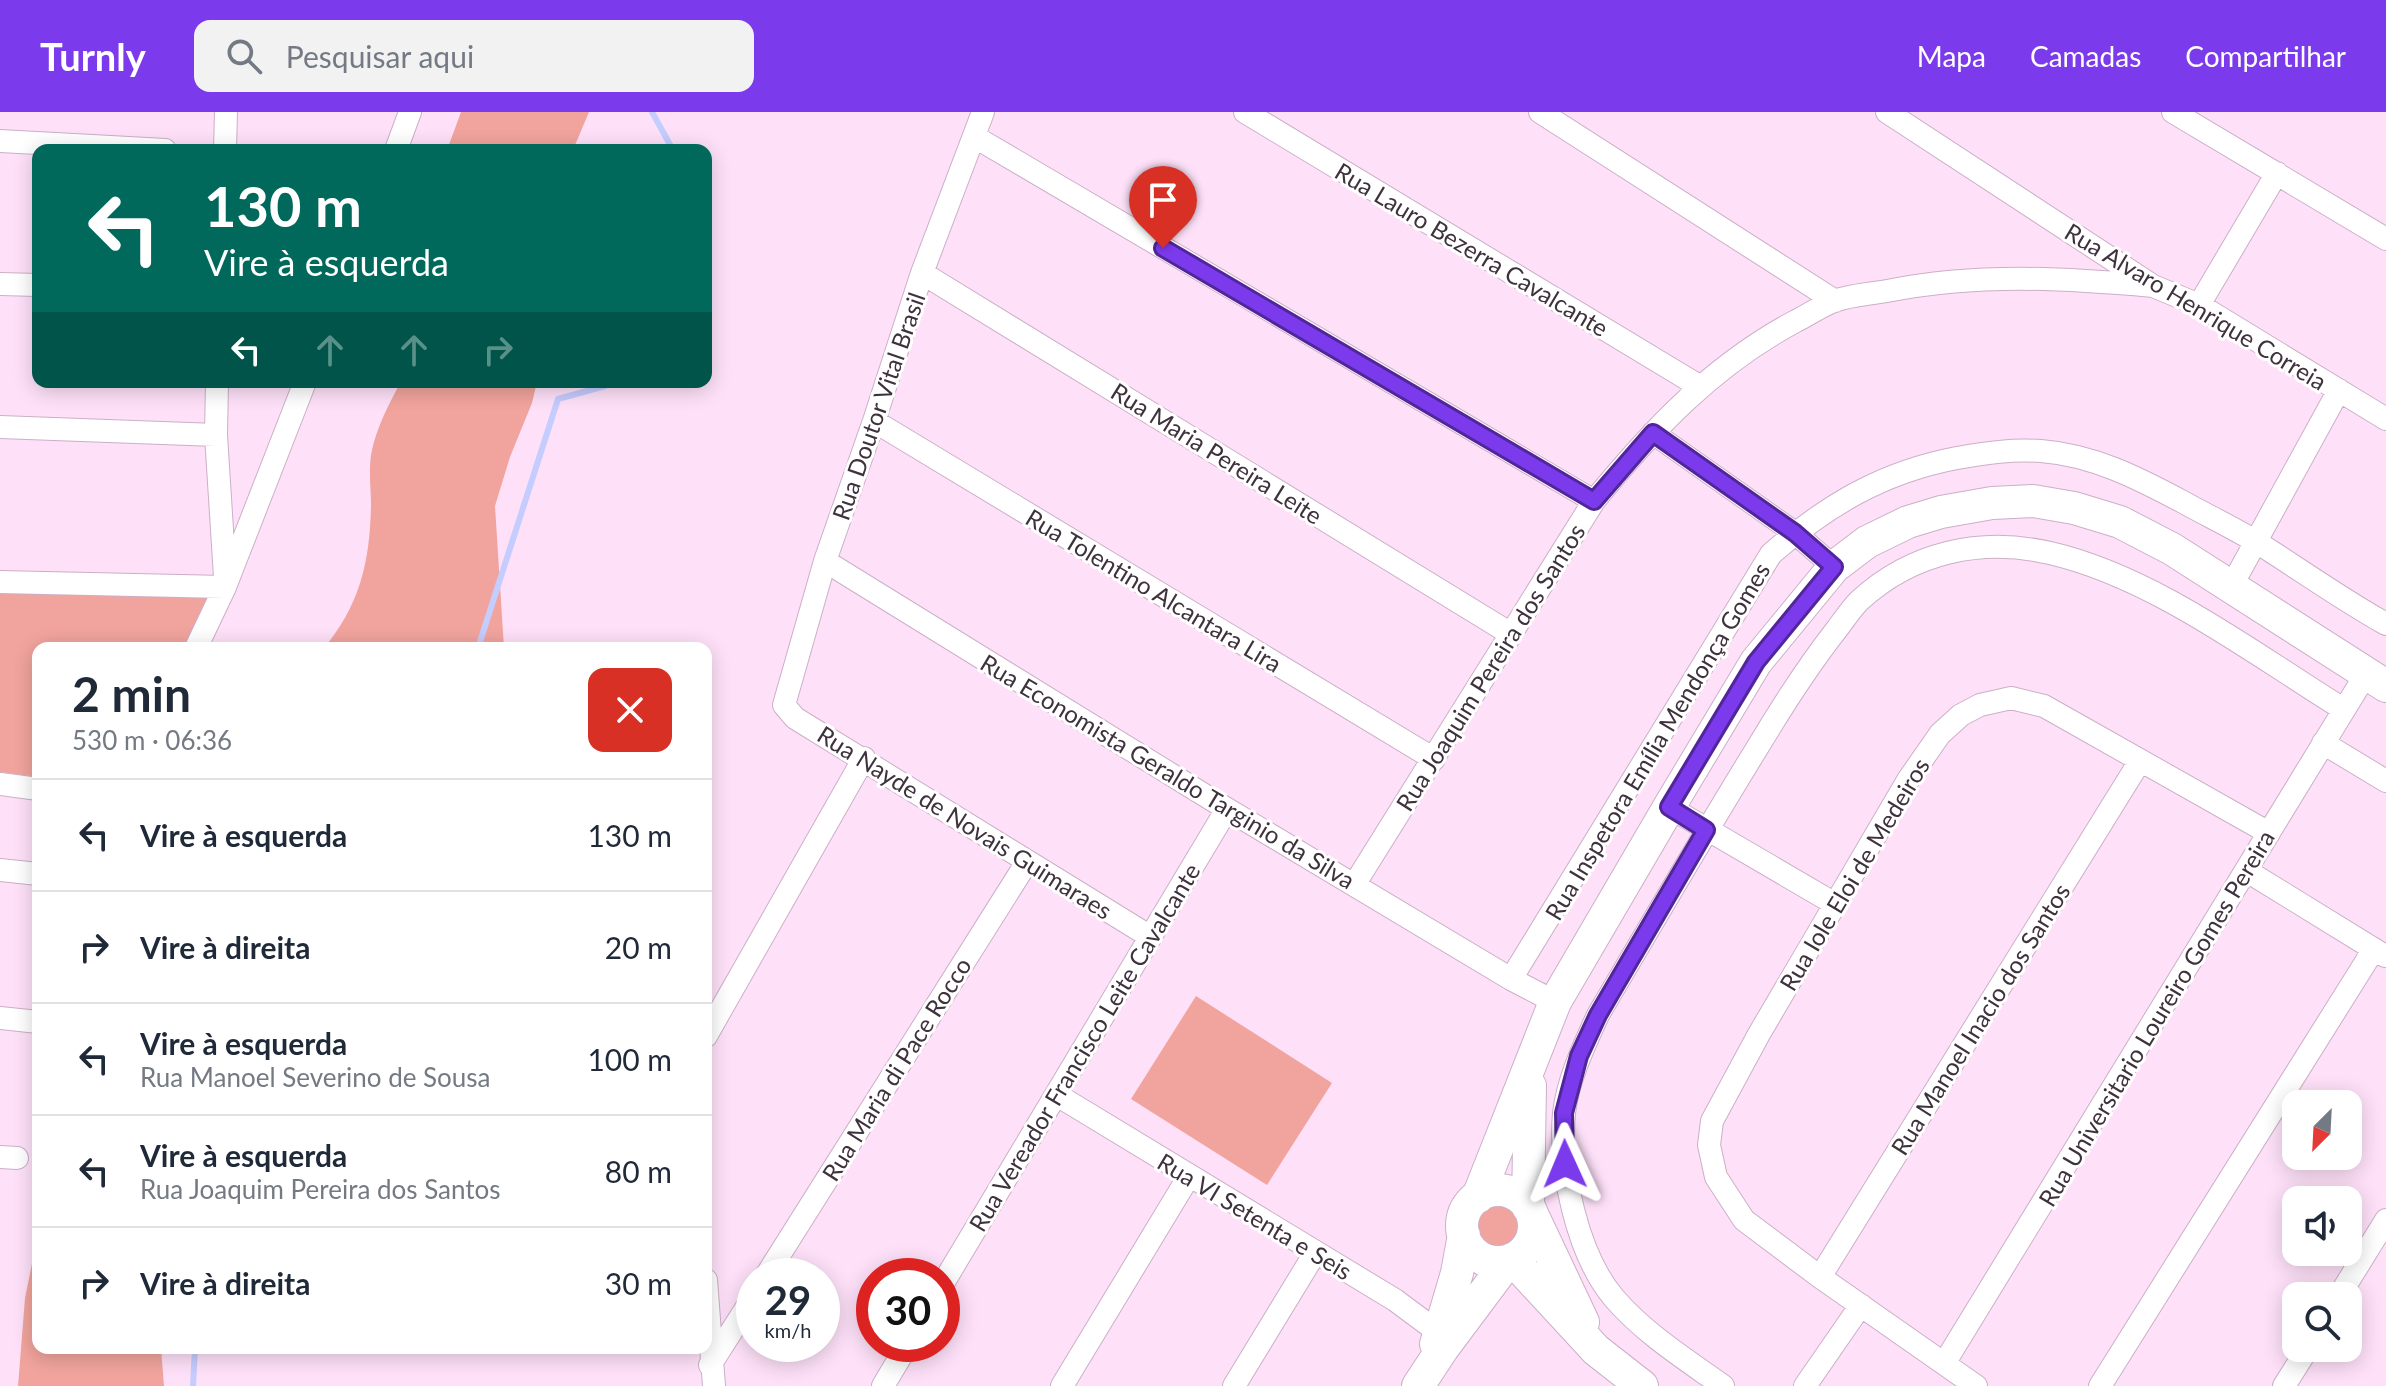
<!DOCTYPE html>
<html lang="pt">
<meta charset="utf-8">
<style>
body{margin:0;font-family:Lato,sans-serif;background:#f2f2f3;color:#1f2937;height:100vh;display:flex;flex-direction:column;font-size:30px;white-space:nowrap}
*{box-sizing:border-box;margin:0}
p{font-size:26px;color:#747a83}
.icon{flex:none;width:44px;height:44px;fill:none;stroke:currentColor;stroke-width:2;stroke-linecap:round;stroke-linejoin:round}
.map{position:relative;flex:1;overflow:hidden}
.details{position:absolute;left:32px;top:530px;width:680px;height:712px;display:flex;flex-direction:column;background:#fff;border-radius:16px;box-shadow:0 4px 20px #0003}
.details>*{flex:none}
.banner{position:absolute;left:32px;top:32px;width:680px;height:244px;border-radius:16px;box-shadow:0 4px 20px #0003;background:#00695c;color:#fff;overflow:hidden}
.needle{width:52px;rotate:204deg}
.buttons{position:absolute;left:2282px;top:978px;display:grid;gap:16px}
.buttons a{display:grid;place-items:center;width:80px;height:80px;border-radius:16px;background:#fff;box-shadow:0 4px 20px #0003;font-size:40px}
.speed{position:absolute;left:736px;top:1146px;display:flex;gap:16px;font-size:40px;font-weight:700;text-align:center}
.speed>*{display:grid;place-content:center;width:104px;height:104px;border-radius:50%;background:#fff;box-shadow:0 4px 20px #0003;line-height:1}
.speed small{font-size:20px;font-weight:400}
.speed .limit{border:12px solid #d22;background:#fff;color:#111}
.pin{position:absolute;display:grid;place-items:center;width:68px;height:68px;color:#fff;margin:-82px -34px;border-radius:50% 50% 50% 0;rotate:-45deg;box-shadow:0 0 8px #0007}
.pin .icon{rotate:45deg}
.me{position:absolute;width:88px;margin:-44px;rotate:359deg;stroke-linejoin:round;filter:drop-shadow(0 0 6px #0008)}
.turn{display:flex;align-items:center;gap:28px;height:168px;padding:0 40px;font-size:36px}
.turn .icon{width:104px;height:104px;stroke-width:2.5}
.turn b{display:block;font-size:56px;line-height:68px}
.lanes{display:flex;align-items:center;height:76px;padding:0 40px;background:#0003;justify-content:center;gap:40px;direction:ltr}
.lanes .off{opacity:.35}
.round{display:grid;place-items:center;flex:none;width:84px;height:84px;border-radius:16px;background:#f2f2f3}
.headline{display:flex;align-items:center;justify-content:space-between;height:136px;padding:0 40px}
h1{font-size:48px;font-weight:700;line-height:60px}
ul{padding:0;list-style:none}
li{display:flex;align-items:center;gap:24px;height:112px;padding:0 40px;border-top:2px solid #e0e1e3}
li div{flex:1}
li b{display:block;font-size:30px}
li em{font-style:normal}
header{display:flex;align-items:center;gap:48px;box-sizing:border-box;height:112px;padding:0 40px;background:#7c3aed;color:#fff}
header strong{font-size:38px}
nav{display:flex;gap:44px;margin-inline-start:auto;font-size:28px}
.search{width:560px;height:72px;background:#f2f2f3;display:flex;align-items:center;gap:20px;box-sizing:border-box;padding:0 28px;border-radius:16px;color:#747a83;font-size:30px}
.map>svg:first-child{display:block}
.green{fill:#f1a49d}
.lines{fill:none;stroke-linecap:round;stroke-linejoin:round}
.stream{stroke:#c5ccfe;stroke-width:6}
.minor-casing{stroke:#cbafc7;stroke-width:24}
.secondary-casing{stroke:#cbafc7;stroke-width:34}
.minor{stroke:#fff;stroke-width:22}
.secondary{stroke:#fff;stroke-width:32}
.route-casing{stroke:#51269a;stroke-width:20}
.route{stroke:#7c3aed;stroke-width:14}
.labels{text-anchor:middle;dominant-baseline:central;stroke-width:6;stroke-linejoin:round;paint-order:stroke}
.street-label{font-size:24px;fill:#3e323c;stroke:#fff}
</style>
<header>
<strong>Turnly</strong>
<div class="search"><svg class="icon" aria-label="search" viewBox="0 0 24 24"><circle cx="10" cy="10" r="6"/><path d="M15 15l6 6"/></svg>Pesquisar aqui</div>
<nav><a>Mapa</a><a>Camadas</a><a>Compartilhar</a></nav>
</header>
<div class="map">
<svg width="2386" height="1274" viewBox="0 0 2386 1274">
<rect width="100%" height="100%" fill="#fee1f9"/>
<path class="green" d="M461,0H589L573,38H447Z
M401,270H537L532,291L510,345L495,394L504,536H324C360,493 370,449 371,393C371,376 368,355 372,338C377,315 389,291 401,270Z
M0,463L220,464L192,536H38V665L0,660Z
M1196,884L1332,971L1267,1073L1131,987Z
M1476 1115a22 22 0 1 1 44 0a22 22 0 1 1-44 0Z
M38,1122V1236H161L164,1274H18L25,1186Z"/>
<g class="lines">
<path class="stream" d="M652,0L673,38
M478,536L558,287L605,274L606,270
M193,1274L195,1236"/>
<defs>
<path id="minor" d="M983,0L922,161L874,309L825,449L784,593L795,606L1149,824
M1245,0L1699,274
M1540,0L1835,189
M1887,0L2153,174L2199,193L2386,307
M2173,0L2386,127
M975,25L1594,389
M0,29L165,38
M225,38L226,0
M396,38L410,0
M922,161L1511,522
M0,172L38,173
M2199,193L2277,61
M217,270L216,323L225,465
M874,309L1434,647
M0,315L216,323
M1653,321L1795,421L1834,455
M825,449L1227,697L1511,867
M0,470L225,475
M2232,473L2339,278
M196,536L225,475L305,270
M2323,631L2386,669
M0,672L38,677
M1669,695L1835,792
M0,758L38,762
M2247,759L2385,844
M1354,773L1594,389C1653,317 1713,253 1796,209C1808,203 1821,194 1834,189C1850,183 1870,182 1887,179C1978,161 2061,166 2153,174
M1555,890L1511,867L1771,442C1827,393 1883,360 1957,346C1986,341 2012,337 2041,339C2093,343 2138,366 2183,390C2208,404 2234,416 2258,431C2301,458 2341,487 2386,512
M0,906L38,910
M706,924L864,646
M1057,983L1395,1188L1434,1217L1442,1234
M0,1045L17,1046
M766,1164L1027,750
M1820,1165L2140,649
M706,1168L714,1274
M942,1173L1227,697
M2339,1184L2386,1108
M1945,1250L2366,562
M710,1253L754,1184
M883,1274L908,1232
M1062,1274L1189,1064
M1234,1274L1315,1141
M1723,1274C1685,1247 1644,1221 1614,1186C1577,1142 1559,1058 1564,1001C1568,967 1584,934 1598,903C1651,813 1704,722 1759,633C1783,593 1808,554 1837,517C1844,508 1851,497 1859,489C1912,440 1981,425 2050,441C2154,465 2254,542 2343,597
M1805,1274L1861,1193
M1976,1274L1820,1165L1744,1108L1716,1065L1709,1033L1712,1009L1759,922L1908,668L1940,622L1961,603L1980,593L2011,586L2044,594L2269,721
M2100,1274L2374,837
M2284,1274L2308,1236"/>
<path id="secondary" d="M1462 1114a36 36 0 1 1 72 0a36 36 0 1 1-72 0Z
M1478,1085L1555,890L1669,695L1756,550L1834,455L1867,430L1908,410L1941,400L1992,391L2033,389L2074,396L2120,410L2172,437L2386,574
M1528,1095L1530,974
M1533,1104L1583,1210
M1512,1147L1596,1238L1642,1274
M1436,1232L1457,1161L1464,1123
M1418,1274L1443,1236L1508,1149"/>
</defs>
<use href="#minor" class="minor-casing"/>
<use href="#secondary" class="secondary-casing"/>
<use href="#minor" class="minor"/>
<use href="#secondary" class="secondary"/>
</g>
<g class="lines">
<defs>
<path id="route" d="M1163,136L1594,389L1653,321L1795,421L1834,455L1756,550L1669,695L1706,718L1598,903L1579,944L1564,1001L1565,1052"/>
</defs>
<use href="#route" class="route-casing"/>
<use href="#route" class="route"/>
</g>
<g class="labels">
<g class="street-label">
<text transform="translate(1472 137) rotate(31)">Rua Lauro Bezerra Cavalcante</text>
<text transform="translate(2196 194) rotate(31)">Rua Alvaro Henrique Correia</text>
<text transform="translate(878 294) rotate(-71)">Rua Doutor Vital Brasil</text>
<text transform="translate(1217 341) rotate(32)">Rua Maria Pereira Leite</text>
<text transform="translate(1154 478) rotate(31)">Rua Tolentino Alcantara Lira</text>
<text transform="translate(1490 555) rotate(-58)">Rua Joaquim Pereira dos Santos</text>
<text transform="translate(1657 629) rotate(-59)">Rua Inspetora Emília Mendonça Gomes</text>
<text transform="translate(1168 659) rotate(31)">Rua Economista Geraldo Targinio da Silva</text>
<text transform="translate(965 710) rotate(32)">Rua Nayde de Novais Guimaraes</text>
<text transform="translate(1854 762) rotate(-59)">Rua Iole Eloi de Medeiros</text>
<text transform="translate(2156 906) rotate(-59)">Rua Universitario Loureiro Gomes Pereira</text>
<text transform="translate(1980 907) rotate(-58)">Rua Manoel Inacio dos Santos</text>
<text transform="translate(1084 935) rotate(-59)">Rua Vereador Francisco Leite Cavalcante</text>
<text transform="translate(896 957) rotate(-58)">Rua Maria di Pace Rocco</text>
<text transform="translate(1255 1104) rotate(31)">Rua VI Setenta e Seis</text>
</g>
</g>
</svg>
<div class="buttons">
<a><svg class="needle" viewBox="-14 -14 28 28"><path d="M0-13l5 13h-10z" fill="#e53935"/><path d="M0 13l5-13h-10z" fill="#747a83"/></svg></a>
<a><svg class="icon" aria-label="sound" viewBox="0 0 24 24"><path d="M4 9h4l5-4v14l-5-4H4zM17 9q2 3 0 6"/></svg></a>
<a><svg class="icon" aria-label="search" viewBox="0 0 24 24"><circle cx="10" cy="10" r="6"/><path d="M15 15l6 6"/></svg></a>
</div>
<div class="speed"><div>29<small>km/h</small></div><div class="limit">30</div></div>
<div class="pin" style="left:1163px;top:136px;background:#d93025"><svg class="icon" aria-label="arrive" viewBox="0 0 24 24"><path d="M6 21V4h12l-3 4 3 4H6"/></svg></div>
<svg class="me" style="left:1565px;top:1052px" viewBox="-20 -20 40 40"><path d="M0-17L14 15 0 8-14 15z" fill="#7c3aed" stroke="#fff" stroke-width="4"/></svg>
<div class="banner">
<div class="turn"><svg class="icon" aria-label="left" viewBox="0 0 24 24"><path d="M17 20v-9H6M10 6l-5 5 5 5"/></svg><div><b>130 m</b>Vire à esquerda</div></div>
<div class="lanes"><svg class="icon" aria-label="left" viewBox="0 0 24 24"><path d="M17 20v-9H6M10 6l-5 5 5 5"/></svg><svg class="icon off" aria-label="ahead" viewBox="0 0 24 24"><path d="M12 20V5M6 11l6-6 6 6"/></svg><svg class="icon off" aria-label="ahead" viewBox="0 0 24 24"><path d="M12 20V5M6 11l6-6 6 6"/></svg><svg class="icon off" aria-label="right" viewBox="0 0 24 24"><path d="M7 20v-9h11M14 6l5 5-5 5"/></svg></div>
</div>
<section class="details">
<div class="headline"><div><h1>2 min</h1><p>530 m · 06:36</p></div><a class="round" style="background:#d93025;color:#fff"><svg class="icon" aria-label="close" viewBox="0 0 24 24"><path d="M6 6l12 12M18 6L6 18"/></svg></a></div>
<ul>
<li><svg class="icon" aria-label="left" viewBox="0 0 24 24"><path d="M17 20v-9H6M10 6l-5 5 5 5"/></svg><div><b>Vire à esquerda</b></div><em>130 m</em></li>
<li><svg class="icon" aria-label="right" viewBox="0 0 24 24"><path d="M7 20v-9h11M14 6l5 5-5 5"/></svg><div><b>Vire à direita</b></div><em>20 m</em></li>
<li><svg class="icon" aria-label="left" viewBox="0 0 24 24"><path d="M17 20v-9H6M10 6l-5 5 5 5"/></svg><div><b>Vire à esquerda</b><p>Rua Manoel Severino de Sousa</p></div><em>100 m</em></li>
<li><svg class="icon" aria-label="left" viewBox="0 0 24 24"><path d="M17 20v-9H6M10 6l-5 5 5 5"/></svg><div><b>Vire à esquerda</b><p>Rua Joaquim Pereira dos Santos</p></div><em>80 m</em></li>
<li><svg class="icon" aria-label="right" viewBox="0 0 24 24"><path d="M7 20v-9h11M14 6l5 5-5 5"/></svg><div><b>Vire à direita</b></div><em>30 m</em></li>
</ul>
</section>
</div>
